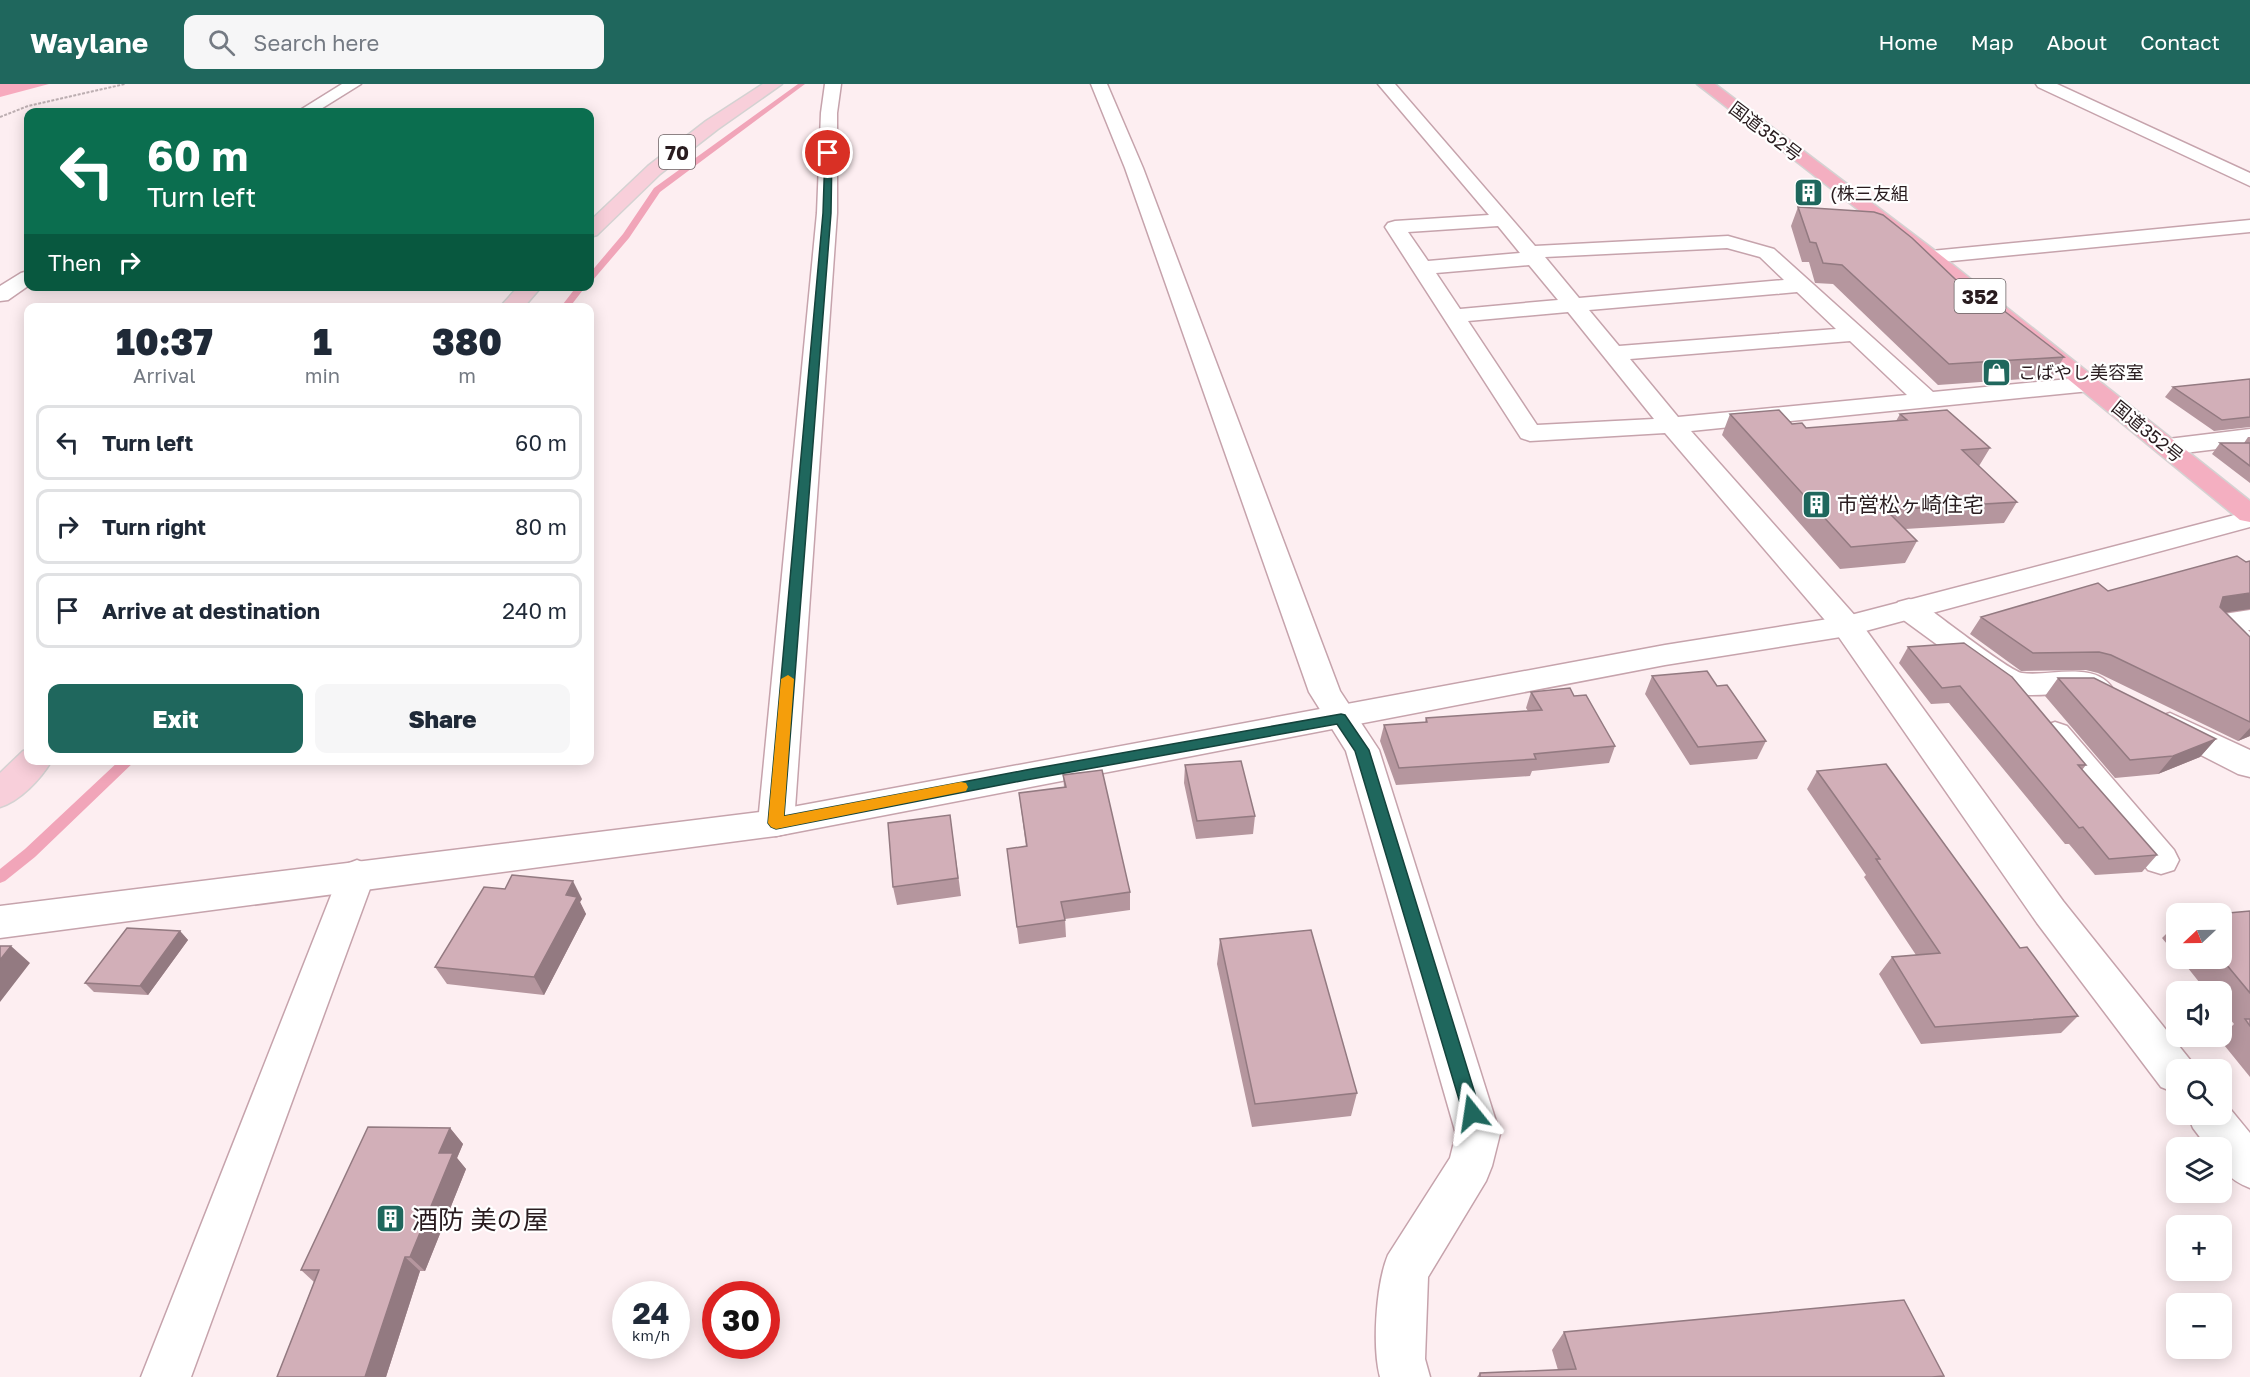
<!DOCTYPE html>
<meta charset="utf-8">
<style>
body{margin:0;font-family:"Golos Text","Noto Sans JP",sans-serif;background:#f6f6f7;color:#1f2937;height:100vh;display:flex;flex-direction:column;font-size:22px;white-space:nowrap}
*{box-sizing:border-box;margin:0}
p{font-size:20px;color:#747a83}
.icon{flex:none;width:33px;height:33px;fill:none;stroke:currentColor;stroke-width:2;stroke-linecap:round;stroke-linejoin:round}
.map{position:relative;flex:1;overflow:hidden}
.drawer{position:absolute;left:24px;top:219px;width:570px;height:462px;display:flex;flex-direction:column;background:#fff;border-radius:12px;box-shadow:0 3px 15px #0003}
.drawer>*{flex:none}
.hud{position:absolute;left:24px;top:24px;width:570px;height:183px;border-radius:12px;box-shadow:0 3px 15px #0003;background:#0b6e4f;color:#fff;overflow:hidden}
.needle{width:39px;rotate:248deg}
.controls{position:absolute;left:2166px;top:819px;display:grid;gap:12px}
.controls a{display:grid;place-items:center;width:66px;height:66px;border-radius:12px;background:#fff;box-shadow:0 3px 15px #0003;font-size:30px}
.speed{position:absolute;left:612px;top:1197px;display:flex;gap:12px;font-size:30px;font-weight:700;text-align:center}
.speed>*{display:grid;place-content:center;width:78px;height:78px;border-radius:50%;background:#fff;box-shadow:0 3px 15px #0003;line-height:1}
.speed small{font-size:15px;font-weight:400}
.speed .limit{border:9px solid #d22;background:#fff;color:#111}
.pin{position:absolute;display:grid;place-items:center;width:51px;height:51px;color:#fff;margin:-26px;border:3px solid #fff;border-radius:50%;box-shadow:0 2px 6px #0007}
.me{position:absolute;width:66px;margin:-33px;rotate:345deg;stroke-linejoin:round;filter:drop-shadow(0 0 4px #0008)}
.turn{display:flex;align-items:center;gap:21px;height:126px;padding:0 24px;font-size:27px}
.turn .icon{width:78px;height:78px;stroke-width:2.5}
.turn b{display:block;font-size:42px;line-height:51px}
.then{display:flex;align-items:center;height:57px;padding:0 24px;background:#0003;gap:12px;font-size:22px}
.eta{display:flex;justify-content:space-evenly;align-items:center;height:102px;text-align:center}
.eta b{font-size:36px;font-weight:800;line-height:42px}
.cta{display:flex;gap:12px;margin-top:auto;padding:12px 24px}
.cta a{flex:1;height:69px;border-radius:12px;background:#1f675d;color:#fff;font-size:24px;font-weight:800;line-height:69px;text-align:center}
.cta a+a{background:#f6f6f7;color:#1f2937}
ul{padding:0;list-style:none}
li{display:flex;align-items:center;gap:18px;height:75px;margin:0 12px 9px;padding:0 12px;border:3px solid #e0e1e3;border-radius:12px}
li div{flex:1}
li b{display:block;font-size:22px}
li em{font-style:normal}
header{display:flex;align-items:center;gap:36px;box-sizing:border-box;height:84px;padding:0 30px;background:#1f675d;color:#fff}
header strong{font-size:28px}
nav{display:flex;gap:33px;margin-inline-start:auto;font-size:21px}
.search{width:420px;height:54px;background:#f6f6f7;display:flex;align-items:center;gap:15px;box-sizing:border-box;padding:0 21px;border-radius:12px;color:#747a83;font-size:22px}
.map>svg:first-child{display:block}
.forest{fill:#f7aabe}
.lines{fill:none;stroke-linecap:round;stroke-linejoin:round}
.stream{fill:#f1a5b9;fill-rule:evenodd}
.street-casing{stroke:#c6a3ac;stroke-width:3}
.secondary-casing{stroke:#c6a3ac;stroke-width:3}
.primary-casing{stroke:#d4d2d2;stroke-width:3}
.highway-casing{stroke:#d4d2d2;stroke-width:3}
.path{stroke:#bcaeb1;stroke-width:2;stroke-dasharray:3 1.5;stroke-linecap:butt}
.street{fill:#fff;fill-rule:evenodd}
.secondary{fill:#fff;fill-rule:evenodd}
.primary{fill:#f8cfda;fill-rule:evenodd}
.highway{fill:#f4afc1;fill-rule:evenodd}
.wall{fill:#b5969e}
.shaded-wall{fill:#937a81}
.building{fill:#d2afb8;stroke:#937a81;stroke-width:1.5}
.route{fill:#1f675d;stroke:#14433c;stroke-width:1.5}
.slow{fill:#f59e0b}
.labels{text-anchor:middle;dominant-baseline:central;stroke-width:4.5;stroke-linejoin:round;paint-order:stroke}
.far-street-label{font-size:18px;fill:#291c1f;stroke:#fff}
.far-poi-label{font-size:18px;fill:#291c1f;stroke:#fff;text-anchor:start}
.shield{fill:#fff;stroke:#696062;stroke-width:1.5}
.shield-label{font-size:20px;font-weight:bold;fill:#291c1f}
.poi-label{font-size:21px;fill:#291c1f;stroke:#fff;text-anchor:start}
.near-poi-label{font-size:26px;fill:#291c1f;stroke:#fff;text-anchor:start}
</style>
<header>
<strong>Waylane</strong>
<div class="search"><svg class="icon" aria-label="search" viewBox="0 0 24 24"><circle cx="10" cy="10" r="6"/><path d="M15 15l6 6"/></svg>Search here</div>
<nav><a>Home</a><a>Map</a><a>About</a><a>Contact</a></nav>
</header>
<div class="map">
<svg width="2250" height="1293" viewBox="0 0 2250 1293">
<rect width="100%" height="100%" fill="#fdeef1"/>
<path class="forest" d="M0,0H49L0,13Z"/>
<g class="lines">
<path class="stream" d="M798,0H805L660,108L629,154L593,196H590V189L623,150L654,104Z
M577,202H586L569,224H560Z
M120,676H136L35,773L5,797L0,799V785L25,765Z"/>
<defs>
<path id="street" d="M342,0H361L316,28H297Z
M825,0H841L837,29V129L794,739L789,749L776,752L763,749L758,739L817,129L821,29Z
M1091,0H1107L1143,84L1340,607L1379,666L1500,1050L1492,1082L1486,1097L1428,1193L1425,1275L1430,1293H1380C1372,1263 1376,1200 1388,1171L1450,1074L1456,1050L1346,667L1309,608L1125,84Z
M1378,0H1395L1535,162L1728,152L1774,165L1933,308L2090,293L2098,295L2102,300L2098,305L2090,307L1691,347L1858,535L2063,817L2191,977L2195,986H2176V1009L2161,1003L2037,839L1836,549L1665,349L1530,357L1521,354L1385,143L1388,139L1395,137L1489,131ZM1498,142L1520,169L1428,177L1408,148ZM1727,164L1760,173L1784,196L1579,214L1545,173ZM1529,181L1558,216L1460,225L1436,189ZM1797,208L1836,245L1619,262L1589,226ZM1568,228L1654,335L1537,341L1468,237ZM1850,257L1907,311L1678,333L1630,275Z
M2036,0H2057L2250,89V102L2038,3Z
M2250,136V148L1931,179L1924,177L1921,173L1924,169L1931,167Z
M28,187V202L8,216L0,217V202L21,189Z
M2250,345V361L2168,371L2159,368L2155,363L2159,358L2168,355Z
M1909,515L1920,518C1935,529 2011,588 2022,589C2050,593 2095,576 2113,605L2108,613C2093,617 2090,610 2077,610C2052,609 2026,614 2002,608L1898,532L1894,525L1898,518Z
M2250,526V546H2248L2250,548V575L2239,572L2207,539L2211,532Z
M2170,629L2250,666V693L2238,690L2158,649L2154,641L2158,633Z
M2055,638L2067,642L2174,766L2179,776L2174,786L2161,790L2148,786L2043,658L2038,650L2043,642Z
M357,776L370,781L375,791L191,1293H141L339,791L344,781Z
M2222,1015L2250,1049V1104C2228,1095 2222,1088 2222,1064H2208L2193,1044L2187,1030H2222Z"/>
<path id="secondary" d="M2250,427V443L1847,552L1665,581L776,752L0,854V822L776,726L1665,561L1847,532Z"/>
<path id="primary" d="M763,0H782L718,45L660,90L597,151L590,153V137L648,82L706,37Z
M519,202H542L523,224H499Z
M28,666V676H52C41,695 20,717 0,723V689L23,667Z"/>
<path id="highway" d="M1697,0H1715L1938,169L2250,417V438L2240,436L1924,177Z"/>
</defs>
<use href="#street" class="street-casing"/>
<use href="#secondary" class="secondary-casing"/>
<use href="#primary" class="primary-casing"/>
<use href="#highway" class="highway-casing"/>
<path class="path" d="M0,33L28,22L125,0"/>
<use href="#street" class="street"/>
<use href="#secondary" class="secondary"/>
<use href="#primary" class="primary"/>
<use href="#highway" class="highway"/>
</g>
<path class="wall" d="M1798,123L1975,214L2064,273L2052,293L1938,301L1833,200L1815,199L1809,178H1802L1791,142Z
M2250,295V343L2214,347L2165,313L2173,303Z
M1730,330L1792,340L1806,344L1896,337L1900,330L1990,364L1979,382L2017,418L2004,439L1905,445L1917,457L1905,479L1840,485L1722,351Z
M2248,353H2250V399L2212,370L2220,359H2244Z
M2108,507L2250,525L2225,528L2250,553V652L2238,657L2098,589L2086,586L2021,587L1970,550L1981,533Z
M1908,563L2086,681L2082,686L2157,771L2142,788L2095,791L2069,760H2065L1949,619L1931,620L1899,579Z
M1652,592L1717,602L1766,657L1757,675L1690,681L1645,610Z
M2058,594L2216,655L2200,673L2158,690L2115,694L2045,612Z
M1531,608L1574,612L1615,662L1609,679L1532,687L1530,692L1396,701L1380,657L1384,641L1425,638L1426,634L1528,627L1526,624Z
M1185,681L1255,732L1253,750L1196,755L1184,699Z
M1817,687L2020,864L2078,932L2061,949L1921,960L1879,890L1892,873L1916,871L1864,793L1866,791L1807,705Z
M1063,691L1130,808V826L1065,835L1066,853L1019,860L1007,765L1026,763L1019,709L1064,703Z
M950,731L961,812L897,821L893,803Z
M582,815L580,818L586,830L544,911L447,900L435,883Z
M2250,827V993L2220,956L2230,948L2228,946L2234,940L2222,925V908H2207L2180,874H2222Z
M2176,840V871L2162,854Z
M180,847L188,856L148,911L94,908L85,899Z
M1220,855L1357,1009L1351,1032L1252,1043L1217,880Z
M450,1044L463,1060L457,1074L466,1085L425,1187H420L386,1293H277L314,1198L301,1186Z
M1564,1248L1944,1292L1942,1293H1477L1480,1289L1558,1286L1552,1266Z"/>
<path class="shaded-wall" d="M2250,509V525L2209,531L2223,513Z
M2250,644V652L2238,657Z
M2216,655L2200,673L2158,690L2173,672Z
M573,797L582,815L580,818L586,830L544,911L534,893L566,811Z
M180,847L188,856L148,911L140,902Z
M11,862L30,879L0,918V876Z
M450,1044L463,1060L457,1074L466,1085L425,1187L410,1173L439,1069Z
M405,1173L420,1187L386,1293H365Z"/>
<path class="building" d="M1798,123L1874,128L1883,131L1912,154L1975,214L1986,213L2064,273L1949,280L1842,181L1823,179L1816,159L1810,158Z
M2250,295V333L2222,336L2173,303Z
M1779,326L1792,340L1802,339L1806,344L1907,336L1900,330L1947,326L1990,364L1962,366L2017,418L1886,426L1917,457L1851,463L1730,330Z
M2220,359H2250V382Z
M2237,472L2246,478L2250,477V509L2223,513L2220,523L2250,553V638L2111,571L2099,568L2033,569L1981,533L2098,499L2108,507Z
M1964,559L2012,593L2086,681H2078L2157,771L2109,775L2083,743L2079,744L1960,602L1942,604L1908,563Z
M1707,587L1717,602L1727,601L1766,657L1698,663L1652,592Z
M2058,594H2094L2216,655L2173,672L2130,676Z
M1570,604L1574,612L1586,611L1615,662L1534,670L1536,675L1399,684L1384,641L1427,638L1426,634L1542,626L1531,608Z
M1241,677L1255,732L1197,737L1185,681Z
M1886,680L2020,864L2027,863L2078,932L1935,943L1892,873L1940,869L1876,775H1880L1817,687Z
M1102,686L1130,808L1061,818L1065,836L1017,843L1007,765L1027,762L1019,709L1066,703L1063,691Z
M950,731L958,794L893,803L888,739Z
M512,791L573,797L566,811L577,813L534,893L435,883L484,803L505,805Z
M2250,827V909L2221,874H2222V830H2217Z
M127,844L180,847L140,902L85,899Z
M1311,846L1357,1009L1255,1020L1220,855Z
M0,862H11L0,876Z
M2245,935H2250V942Z
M368,1043L450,1044L439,1069H453L410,1173H405L365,1293H277L319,1186H301Z
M1904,1216L1944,1292L1932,1293H1480V1289L1576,1285L1564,1248Z"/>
<path class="route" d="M828,67L832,69L831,129L784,732L1026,686L1341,630L1345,631L1369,666L1481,1029L1478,1035L1472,1038L1466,1035L1463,1029L1355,667L1337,640L1026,696L776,745L771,743L768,739L823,129L825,69Z"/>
<path class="slow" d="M788,591L794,595L784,732L961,698L966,699L968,703L966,707L776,745L771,743L768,739L781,595Z"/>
<defs>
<symbol id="building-square" viewBox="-11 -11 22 22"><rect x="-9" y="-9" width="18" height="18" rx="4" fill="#1f675d" stroke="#fff"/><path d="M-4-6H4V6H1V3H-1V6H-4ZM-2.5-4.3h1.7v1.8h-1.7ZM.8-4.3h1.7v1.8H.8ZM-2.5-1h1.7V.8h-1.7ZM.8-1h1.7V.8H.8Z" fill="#fff"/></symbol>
<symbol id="shop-square" viewBox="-11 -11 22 22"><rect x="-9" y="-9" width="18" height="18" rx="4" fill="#1f675d" stroke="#fff"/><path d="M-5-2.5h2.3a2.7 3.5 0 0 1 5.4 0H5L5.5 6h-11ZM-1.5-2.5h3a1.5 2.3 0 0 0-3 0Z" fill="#fff"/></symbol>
</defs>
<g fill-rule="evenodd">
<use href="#building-square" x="1792" y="92" width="33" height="33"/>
<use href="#shop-square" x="1980" y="272" width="33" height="33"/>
<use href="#building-square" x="1800" y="404" width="33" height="33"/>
<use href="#building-square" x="374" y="1118" width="33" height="33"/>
</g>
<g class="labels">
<g class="far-street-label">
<text transform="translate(1766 47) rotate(37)">国道352号</text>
<text transform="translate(2148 347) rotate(39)">国道352号</text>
</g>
<g class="far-poi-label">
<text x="1830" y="109">(株三友組</text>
<text x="2018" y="288">こばやし美容室</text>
</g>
<g class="shield">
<rect x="659" y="51" width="36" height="34" rx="4.5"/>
<rect x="1954.5" y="195" width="51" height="34" rx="4.5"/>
</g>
<g class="shield-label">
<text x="677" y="68">70</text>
<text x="1980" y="212">352</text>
</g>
<g class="poi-label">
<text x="1837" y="420">市営松ヶ崎住宅</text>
</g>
<g class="near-poi-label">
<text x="412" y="1135">酒防 美の屋</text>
</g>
</g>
</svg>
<div class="controls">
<a><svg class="needle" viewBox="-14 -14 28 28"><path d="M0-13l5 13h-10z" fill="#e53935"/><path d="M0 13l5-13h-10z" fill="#747a83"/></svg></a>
<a><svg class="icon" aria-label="sound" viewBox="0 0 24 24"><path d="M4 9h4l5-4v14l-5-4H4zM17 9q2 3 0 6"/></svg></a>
<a><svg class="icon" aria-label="search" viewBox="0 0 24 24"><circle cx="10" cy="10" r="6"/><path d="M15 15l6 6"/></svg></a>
<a><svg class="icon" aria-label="layers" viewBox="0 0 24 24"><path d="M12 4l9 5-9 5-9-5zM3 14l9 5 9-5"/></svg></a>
<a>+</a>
<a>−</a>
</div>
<div class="speed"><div>24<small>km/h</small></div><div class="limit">30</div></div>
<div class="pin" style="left:828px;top:69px;background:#d93025"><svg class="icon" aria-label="arrive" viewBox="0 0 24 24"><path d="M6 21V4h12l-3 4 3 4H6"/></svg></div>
<svg class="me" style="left:1472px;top:1029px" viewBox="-20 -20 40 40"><path d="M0-17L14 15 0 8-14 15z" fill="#1f675d" stroke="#fff" stroke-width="4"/></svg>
<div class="hud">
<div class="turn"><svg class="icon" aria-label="left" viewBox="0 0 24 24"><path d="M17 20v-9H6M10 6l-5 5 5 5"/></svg><div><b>60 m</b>Turn left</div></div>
<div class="then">Then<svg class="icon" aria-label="right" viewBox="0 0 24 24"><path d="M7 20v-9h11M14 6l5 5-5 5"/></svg></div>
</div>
<section class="drawer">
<div class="eta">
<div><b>10:37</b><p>Arrival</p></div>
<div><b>1</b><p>min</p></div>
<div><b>380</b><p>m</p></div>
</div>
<ul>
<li><svg class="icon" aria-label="left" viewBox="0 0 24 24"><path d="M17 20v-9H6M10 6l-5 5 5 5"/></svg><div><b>Turn left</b></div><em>60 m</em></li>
<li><svg class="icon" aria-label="right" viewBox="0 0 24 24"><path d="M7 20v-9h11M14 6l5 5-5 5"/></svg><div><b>Turn right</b></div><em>80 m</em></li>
<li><svg class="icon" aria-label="arrive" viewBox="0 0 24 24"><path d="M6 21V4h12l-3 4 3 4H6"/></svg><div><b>Arrive at destination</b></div><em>240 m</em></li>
</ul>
<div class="cta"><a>Exit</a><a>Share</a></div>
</section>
</div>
